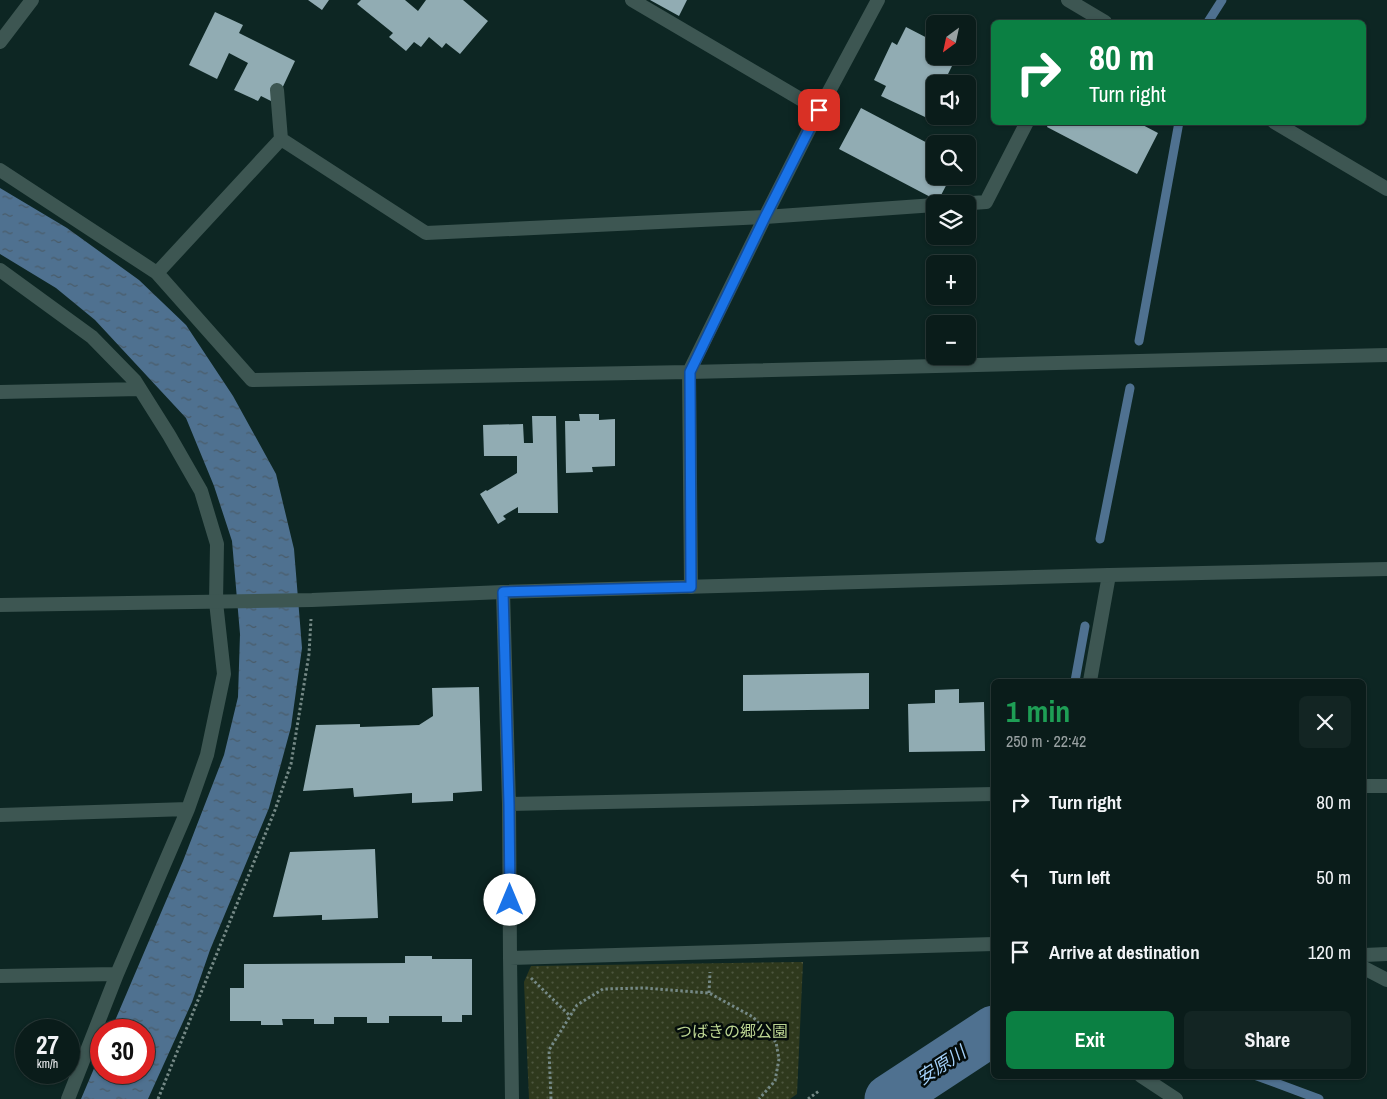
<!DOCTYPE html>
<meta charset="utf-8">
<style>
body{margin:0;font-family:"Archivo Narrow","Noto Sans JP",sans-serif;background:#132523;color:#f1f3f6;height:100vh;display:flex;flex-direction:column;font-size:19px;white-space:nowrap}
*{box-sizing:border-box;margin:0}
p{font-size:16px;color:#99a1a2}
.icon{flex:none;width:28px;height:28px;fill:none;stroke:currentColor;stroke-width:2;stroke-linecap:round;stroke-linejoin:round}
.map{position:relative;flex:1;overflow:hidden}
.side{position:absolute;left:991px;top:679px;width:375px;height:400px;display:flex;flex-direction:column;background:#0a1c1a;border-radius:8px;box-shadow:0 1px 4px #0004,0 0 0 1px #2a3a39}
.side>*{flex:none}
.guide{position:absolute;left:991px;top:20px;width:375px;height:105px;border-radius:8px;box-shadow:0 1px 4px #0004,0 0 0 1px #2a3a39;background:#0b8043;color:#fff;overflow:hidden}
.needle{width:32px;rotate:213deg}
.fabs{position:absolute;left:926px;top:15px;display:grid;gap:10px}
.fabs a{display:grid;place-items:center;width:50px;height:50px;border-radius:8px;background:#0a1c1a;box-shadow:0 1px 4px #0004,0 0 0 1px #2a3a39;font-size:25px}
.speed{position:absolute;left:15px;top:1019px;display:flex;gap:10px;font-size:25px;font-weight:700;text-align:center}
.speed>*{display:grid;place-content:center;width:65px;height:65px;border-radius:50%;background:#0a1c1a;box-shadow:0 1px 4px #0004,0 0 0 1px #2a3a39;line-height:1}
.speed small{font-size:12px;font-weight:400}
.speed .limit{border:8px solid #d22;background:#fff;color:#111}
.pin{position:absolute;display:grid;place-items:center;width:42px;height:42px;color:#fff;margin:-21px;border-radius:10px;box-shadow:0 2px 8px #0006}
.me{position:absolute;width:55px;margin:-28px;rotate:0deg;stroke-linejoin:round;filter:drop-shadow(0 0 4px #0008)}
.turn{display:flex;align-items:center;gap:18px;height:105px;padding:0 15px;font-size:22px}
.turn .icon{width:65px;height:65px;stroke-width:2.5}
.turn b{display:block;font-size:35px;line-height:42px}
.round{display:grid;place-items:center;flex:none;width:52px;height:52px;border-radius:8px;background:#132523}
.overview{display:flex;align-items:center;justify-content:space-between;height:85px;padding:0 15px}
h1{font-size:30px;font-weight:700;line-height:38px;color:#1e9e55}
.action{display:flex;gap:10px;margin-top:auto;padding:10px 15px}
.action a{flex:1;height:58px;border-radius:8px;background:#0b8043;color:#fff;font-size:20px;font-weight:700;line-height:58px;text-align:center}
.action a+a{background:#132523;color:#f1f3f6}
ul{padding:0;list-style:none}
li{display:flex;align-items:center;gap:15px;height:75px;padding:0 15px}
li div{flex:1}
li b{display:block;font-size:19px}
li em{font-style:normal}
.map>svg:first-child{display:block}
.grass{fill:url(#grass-dots)}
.water{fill:url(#water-ripples)}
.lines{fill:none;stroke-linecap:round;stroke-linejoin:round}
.stream{stroke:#4f7190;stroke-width:9}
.river{stroke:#4f7190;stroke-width:49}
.building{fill:#91acb3}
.path{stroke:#758986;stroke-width:3;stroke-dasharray:2.5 2.5;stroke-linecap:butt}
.minor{stroke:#3d5652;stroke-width:14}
.tertiary{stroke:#3d5652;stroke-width:14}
.route-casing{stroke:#114b97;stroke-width:12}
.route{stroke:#1a73e8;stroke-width:9}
.labels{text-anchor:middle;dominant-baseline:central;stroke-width:5;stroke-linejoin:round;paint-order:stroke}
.park-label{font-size:16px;fill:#bcd592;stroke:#040c0b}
.water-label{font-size:18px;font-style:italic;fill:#a4d0f9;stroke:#040c0b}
</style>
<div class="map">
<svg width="1387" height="1099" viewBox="0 0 1387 1099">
<defs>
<pattern id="grass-dots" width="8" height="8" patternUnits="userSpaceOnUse" patternTransform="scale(1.25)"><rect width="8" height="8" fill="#2f391d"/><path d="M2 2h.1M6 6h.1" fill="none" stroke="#4d563e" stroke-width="1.8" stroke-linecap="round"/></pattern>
<pattern id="water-ripples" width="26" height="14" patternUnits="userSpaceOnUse" patternTransform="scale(1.25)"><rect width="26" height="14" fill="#4f7190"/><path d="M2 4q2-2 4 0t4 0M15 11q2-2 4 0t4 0" fill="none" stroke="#4a5c69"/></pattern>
</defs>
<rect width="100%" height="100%" fill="#0d2623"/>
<path class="grass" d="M803,962L797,1094L790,1099H529L524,982L531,966Z"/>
<path class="water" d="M0,188L67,228L139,280L186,325L233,396L276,474L294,549L302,648L291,727L269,808L210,950L192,1002L148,1099H81L101,1052V1072H144V1030H111L183,861L224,755L238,697L240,634L232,541L214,486L186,418L95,320L56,288L0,254Z"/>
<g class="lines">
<path class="stream" d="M1208,22L1222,0
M1139,341L1179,122
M1100,539L1130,388
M1075,681L1085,626
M1257,1076L1319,1099"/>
<path class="river" d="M889,1099L994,1030"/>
</g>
<path class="building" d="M308,0H329L322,10Z
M361,0H405L418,11L426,0H463L488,21L460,54L446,43L442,48L429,37L421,47L414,42L406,51L389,37L393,33L357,4Z
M650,0H687L679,16Z
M215,12L243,25L239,33L295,61L279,95L275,93L271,101L261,96L258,101L234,90L248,63L229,53L217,79L189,65Z
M906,27L935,42V56H957L943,84H935V95L925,117L881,96L886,86L874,80L892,42L897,45Z
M861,108L935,147V176H951L938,201L839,149Z
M1049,122H1137L1158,133L1137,174L1047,127Z
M579,414H599V420L615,419V466L592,467L593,472L566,473L565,421H580Z
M532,416H556L558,513H518V507L503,516L506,519L498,524L480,494L486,490L487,491L517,473V456H484L483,425L523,424L524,443H533Z
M869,673V709L743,711V675Z
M479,687L482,791L453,793V801L412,803V793L354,797L353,788L303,791L316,725L360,724V727L419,725L433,716L432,688Z
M959,689V703L984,702L985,751L909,752L908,704L935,703V690Z
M375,849L378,918L322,920V915L273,917L290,852Z
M405,956H432V959H472V1015H462V1022H442V1016H389V1023H367V1017H334V1024H314V1019H282L283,1025H261V1021H230V988H244V964L405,963Z"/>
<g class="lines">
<path class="path" d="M531,978L570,1016
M709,993L710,972
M158,1099L275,810L291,764L309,654L311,619
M551,1099L549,1050L577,1005L603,989L644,988L709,993L753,1017L776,1042L779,1059L775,1081L759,1099
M808,1099L819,1091"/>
<path class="minor" d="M632,0L819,110
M1068,0L1105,22
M0,42L32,0
M1274,122L1387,189
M281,139L426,233L765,217L935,205
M0,170L157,273L252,380L689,372L1387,355
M958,204L986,202L1027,122
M0,270L92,337L135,381L169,435L201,491L217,544L216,602L224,674L207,755L188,809L0,815
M157,273L281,139L277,90
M0,392L140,389
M691,587L689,372L765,217L819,110L878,0
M503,592L509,804L510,958L512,1099
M1090,681L1109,575
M1364,786H1387
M509,804L994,794
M1364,955L1387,954
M510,958L994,944
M1364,968L1387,980
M0,976L117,974
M1141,1076L1176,1099
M68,1099L117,974L188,809"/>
<path class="tertiary" d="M0,605L312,600L503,592L1109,575L1387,569"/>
</g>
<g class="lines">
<defs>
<path id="route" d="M510,900L509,804L503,592L691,587L690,372L765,217L819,110"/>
</defs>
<use href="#route" class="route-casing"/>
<use href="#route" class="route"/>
</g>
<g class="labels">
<g class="park-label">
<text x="732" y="1031">つばきの郷公園</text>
</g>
<g class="water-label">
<text transform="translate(941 1065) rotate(-33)">安原川</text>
</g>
</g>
</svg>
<div class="fabs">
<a><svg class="needle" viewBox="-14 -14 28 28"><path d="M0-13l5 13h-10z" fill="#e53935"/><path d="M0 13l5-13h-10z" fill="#99a1a2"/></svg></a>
<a><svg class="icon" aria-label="sound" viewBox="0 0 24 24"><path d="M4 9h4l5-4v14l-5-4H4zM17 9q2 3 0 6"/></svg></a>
<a><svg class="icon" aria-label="search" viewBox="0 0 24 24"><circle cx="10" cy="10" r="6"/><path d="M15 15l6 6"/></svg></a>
<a><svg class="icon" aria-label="layers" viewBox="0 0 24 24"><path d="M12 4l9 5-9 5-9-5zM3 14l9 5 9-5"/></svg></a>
<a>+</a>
<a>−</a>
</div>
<div class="speed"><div>27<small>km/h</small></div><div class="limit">30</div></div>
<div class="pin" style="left:819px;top:110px;background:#d93025"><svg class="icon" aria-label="arrive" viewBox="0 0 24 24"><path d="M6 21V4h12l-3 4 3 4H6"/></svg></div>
<svg class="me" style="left:510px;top:900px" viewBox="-20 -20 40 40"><circle r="19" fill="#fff"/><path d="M0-13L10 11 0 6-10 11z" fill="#1a73e8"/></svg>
<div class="guide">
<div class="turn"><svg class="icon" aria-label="right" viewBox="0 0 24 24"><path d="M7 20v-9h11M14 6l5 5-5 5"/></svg><div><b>80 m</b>Turn right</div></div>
</div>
<section class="side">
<div class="overview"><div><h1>1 min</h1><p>250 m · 22:42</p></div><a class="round"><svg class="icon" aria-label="close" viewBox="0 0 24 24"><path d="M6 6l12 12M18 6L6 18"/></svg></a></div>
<ul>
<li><svg class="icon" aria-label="right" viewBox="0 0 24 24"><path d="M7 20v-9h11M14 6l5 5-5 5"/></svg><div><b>Turn right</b></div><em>80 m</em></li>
<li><svg class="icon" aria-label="left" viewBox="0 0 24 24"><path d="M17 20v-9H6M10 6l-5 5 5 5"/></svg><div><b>Turn left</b></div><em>50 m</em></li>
<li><svg class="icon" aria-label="arrive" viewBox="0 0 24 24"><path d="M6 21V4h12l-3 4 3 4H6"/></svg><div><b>Arrive at destination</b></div><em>120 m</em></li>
</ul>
<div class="action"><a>Exit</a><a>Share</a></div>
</section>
</div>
